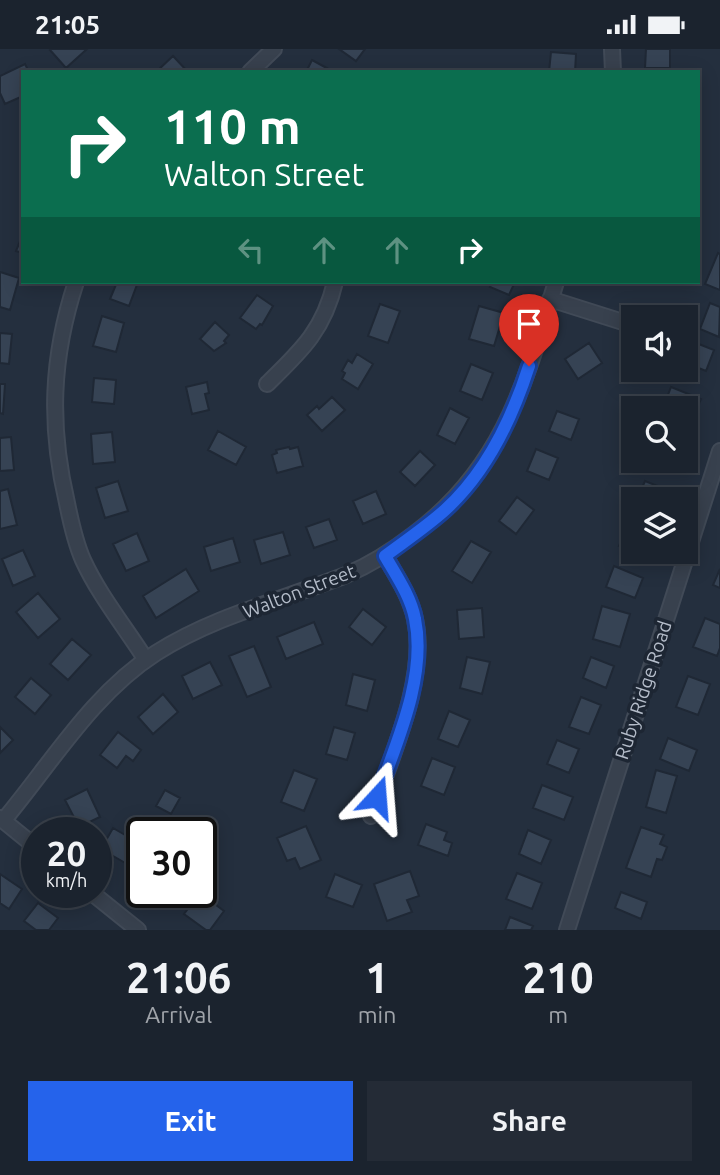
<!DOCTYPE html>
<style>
body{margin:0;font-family:Ubuntu,sans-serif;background:#242b36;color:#f1f3f6;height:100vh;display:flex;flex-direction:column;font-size:26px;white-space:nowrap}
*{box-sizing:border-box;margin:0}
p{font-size:23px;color:#a0a4aa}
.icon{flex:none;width:38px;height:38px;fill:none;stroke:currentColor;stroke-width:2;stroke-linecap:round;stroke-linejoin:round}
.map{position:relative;height:881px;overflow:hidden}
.sheet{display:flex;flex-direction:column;background:#1b232e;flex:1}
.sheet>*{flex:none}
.top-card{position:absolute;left:21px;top:21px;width:679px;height:214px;border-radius:0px;box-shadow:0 4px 18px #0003,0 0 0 2px #39404a;background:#0b6e4f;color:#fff;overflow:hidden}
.buttons{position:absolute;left:621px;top:256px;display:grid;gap:14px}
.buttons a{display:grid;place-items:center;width:77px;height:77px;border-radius:0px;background:#1b232e;box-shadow:0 4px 18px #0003,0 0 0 2px #39404a;font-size:35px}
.speed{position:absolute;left:21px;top:768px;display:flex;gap:14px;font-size:35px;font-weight:700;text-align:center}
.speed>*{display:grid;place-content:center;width:91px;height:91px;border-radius:50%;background:#1b232e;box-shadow:0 4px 18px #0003,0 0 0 2px #39404a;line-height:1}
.speed small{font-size:18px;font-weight:400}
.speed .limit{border:4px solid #111;border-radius:10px;background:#fff;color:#111}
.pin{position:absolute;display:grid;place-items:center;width:60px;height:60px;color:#fff;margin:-72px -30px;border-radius:50% 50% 50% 0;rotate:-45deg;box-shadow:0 0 7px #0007}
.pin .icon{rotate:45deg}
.me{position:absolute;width:77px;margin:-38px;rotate:19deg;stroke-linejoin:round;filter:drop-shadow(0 0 5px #0008)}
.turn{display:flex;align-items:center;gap:24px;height:147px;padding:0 28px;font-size:32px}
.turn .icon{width:91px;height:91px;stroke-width:2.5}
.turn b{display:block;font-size:49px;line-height:60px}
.lanes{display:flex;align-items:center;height:66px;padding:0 28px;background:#0003;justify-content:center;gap:35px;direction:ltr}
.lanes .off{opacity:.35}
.eta{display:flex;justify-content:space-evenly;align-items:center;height:119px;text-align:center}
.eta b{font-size:42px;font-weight:700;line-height:49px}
.action{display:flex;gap:14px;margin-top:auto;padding:14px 28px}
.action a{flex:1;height:80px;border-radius:0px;background:#2563eb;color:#fff;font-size:28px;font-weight:700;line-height:80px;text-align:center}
.action a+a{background:#242b36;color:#f1f3f6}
.status{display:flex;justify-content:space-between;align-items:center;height:49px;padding:0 35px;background:#1b232e;direction:ltr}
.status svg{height:19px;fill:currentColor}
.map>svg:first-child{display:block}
.building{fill:#364354;stroke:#1f2835;stroke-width:2}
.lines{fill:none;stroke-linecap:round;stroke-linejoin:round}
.minor-casing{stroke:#414a57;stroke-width:18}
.minor{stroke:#38414e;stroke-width:14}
.route-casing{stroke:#184099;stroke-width:18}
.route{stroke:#2563eb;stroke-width:12}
.labels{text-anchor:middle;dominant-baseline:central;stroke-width:7;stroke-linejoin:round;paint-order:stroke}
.street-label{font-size:19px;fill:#b4bcc9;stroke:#1d2633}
</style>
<div class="status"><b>21:05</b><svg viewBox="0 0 49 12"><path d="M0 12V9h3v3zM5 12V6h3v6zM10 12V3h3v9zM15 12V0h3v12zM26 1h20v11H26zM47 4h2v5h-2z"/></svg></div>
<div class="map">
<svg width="720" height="881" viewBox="0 0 720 881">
<rect width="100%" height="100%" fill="#242f3e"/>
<path class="building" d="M51,0H87L66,19L50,1Z
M339,0H365L356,12Z
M646,0H670V19H645Z
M551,3L576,5L575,23H549Z
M173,7L188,23H156Z
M312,11L334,23H306Z
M25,15L29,23H23V47L5,55L0,44V27Z
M23,185V204L16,202Z
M718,204L720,205V241L705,235Z
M0,223L19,229L10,261L0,258Z
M117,233H138L129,257L110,250Z
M492,233H515L509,246L490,238Z
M257,246L273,257L262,276L260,275L256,280L240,269Z
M710,254L720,258L719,288L700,280Z
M380,255L400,262L388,294L368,287Z
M479,257L504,264L494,297L469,290Z
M102,267L124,274L116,303L93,297Z
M215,273L229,286L224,292L226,294L214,302L200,290Z
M0,284L12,285L9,315L0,314Z
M686,290L714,301L706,322L686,314Z
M589,294L602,314L578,330L565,310Z
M357,305L373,315L358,340L342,330L345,324L342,322L348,311L352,314Z
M471,315L493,324L482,351L460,342Z
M94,329L116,331L114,355L92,353Z
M207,333L209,344L205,345L209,361L192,365L186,338Z
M0,335H5L3,365L0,364Z
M671,338L701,350L695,365L686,361V359H663Z
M332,348L345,361L322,382L307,366L317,357L319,360Z
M450,359L469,369L455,395L437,386Z
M557,362L579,370L571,391L549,382Z
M218,382L246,398L236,416L208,401Z
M112,383L115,413L93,415L91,385Z
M11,388L14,421L0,422V389Z
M289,398L290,400L298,398L303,417L277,424L272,406L277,404L276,401Z
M536,400L558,409L549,431L527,422Z
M420,402L435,416L415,437L400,423Z
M118,432L128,462L105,469L96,439Z
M645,432L670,442L667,450H637Z
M8,440L17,476L0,480V442Z
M376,442L386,465L363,475L353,452Z
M517,448L534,461L516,485L499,472Z
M329,470L337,491L314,499L306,478Z
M629,473L634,475V502H650L648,509L619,497Z
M283,483L290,506L261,515L254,491Z
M137,484L149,512L126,522L113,495Z
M233,489L240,513L211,522L204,498Z
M471,492L491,503L472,534L452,522Z
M23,501L35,527L13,537L2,510Z
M614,517L643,529L635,549L606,538Z
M186,520L199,542L156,569L143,547Z
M720,520V539L713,536Z
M38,544L60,570L38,589L16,563Z
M602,557L630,565L620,598L593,590Z
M482,559L484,588L459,590L457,561Z
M363,560L386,578L372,596L349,578Z
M705,569L720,575V599L717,607L693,598Z
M314,573L323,595L286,610L277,588Z
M72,590L91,606L68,631L50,615Z
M254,597L271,638L247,648L229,607Z
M467,608L490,613L482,645L460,639Z
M591,608L614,617L606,639L583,629Z
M210,613L222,636L193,650L182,627Z
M353,625L375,631L367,662L346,656Z
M688,627L710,635L698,666L676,658Z
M31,629L51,646L35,665L15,648Z
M163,645L178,663L153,685L138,668Z
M581,648L601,656L589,685L569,678Z
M449,662L470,671L458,698L438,690Z
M0,678L13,691L0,704Z
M334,678L355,684L347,711L326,705Z
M118,683L141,701L133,712L126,707L117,719L100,706Z
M668,689L697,701L689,722L660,710Z
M557,691L579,700L569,724L547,715Z
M432,709L455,718L444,746L421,737Z
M294,721L317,730L304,762L281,753Z
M656,721L677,727L666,764L646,758Z
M542,736L573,748L564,771L533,759Z
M87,740L100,768L79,778L65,751Z
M165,741L180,749L171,765L156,757Z
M426,775L447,783L444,791L452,794L448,807L418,796Z
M306,777L321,811L300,820L295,809L287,812L277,789Z
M641,778L664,786L660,795L667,798L662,811L657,810L651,828L626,819Z
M113,779L139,794L127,815L101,800Z
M528,781L551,791L541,815L519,805Z
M410,822L419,847L407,851L412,863L387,872L374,835Z
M517,824L542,834L532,860L506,850Z
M0,825L22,840L9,860L0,854Z
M335,825L362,836L353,858L326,848Z
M621,843L647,853L641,870L615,859Z
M158,844H176L169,852Z
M200,844L224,862L210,881H206L184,865Z
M38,854L58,869L49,881H36L24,872Z
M510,868L533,877L531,881H505Z"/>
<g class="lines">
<defs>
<path id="minor" d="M612,0L613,23
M250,23L274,0
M76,233C51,309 49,377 67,454C71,474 75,493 83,511C99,546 125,578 146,611
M550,250L629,275
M267,335C301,302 324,281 335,233
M371,767C390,711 428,628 415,570C410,547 396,526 385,507
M0,769L37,799
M3,772C51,715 92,645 156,604C214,567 282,551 346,526C372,515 392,502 414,485C503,419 525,334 556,233
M92,844L138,881
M567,881L720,402"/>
</defs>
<use href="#minor" class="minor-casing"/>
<use href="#minor" class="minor"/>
</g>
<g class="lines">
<defs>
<path id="route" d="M377,748C396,695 427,628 415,570C411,548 396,526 385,507C405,492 426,478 445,461C487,423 512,370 529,317"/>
</defs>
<use href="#route" class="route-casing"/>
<use href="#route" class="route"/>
</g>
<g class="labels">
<g class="street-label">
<text transform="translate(299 542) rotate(-21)">Walton Street</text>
<text transform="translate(643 641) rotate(-72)">Ruby Ridge Road</text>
</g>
</g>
</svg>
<div class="buttons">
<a><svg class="icon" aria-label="sound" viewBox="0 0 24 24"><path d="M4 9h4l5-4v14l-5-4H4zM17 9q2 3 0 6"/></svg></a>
<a><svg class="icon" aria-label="search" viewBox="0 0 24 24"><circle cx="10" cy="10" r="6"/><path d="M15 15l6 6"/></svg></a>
<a><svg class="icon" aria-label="layers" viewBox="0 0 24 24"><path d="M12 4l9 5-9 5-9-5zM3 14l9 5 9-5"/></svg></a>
</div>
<div class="speed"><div>20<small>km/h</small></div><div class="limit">30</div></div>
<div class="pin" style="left:529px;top:317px;background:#d93025"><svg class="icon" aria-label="arrive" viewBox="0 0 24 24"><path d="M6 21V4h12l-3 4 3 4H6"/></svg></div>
<svg class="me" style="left:377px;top:748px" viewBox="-20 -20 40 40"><path d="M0-17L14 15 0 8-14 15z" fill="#2563eb" stroke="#fff" stroke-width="4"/></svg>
<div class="top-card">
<div class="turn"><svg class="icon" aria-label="right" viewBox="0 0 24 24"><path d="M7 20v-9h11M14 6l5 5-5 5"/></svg><div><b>110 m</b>Walton Street</div></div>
<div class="lanes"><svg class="icon off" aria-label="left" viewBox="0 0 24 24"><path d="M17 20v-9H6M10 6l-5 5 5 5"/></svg><svg class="icon off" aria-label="ahead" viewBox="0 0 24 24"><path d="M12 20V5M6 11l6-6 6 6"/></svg><svg class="icon off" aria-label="ahead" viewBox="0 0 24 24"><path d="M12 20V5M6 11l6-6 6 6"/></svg><svg class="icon" aria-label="right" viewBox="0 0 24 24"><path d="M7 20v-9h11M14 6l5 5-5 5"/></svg></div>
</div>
</div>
<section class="sheet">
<div class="eta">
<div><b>21:06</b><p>Arrival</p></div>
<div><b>1</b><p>min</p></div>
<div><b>210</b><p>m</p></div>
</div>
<div class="action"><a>Exit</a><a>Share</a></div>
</section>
